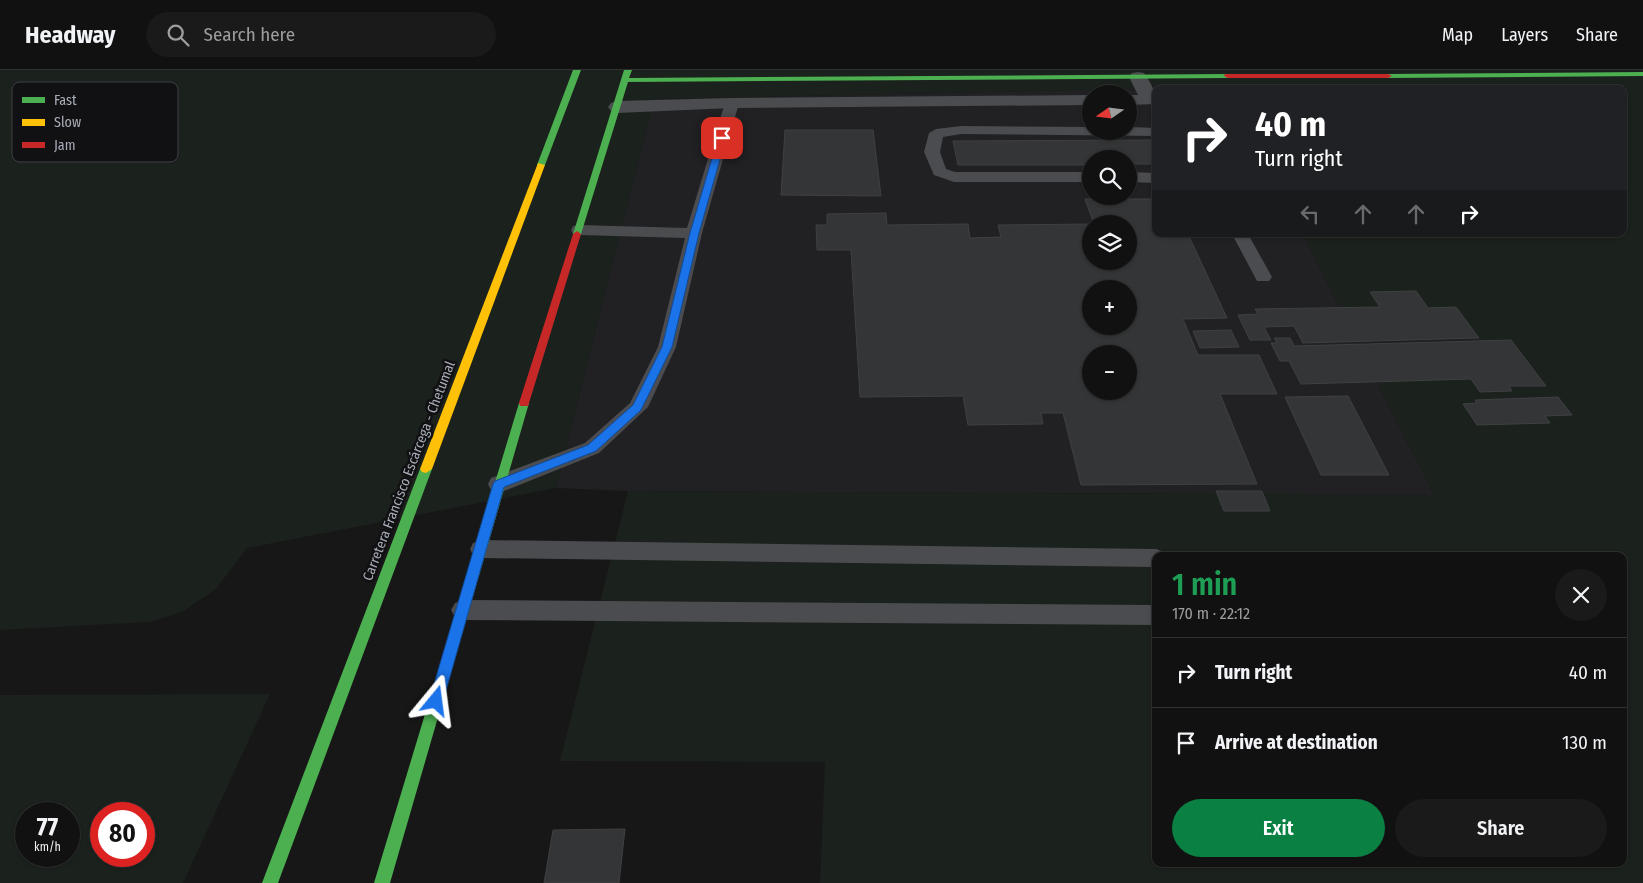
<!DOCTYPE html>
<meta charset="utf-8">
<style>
body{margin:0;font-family:"Fira Sans Condensed",sans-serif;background:#1a1a1a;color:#f1f3f6;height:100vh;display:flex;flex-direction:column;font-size:19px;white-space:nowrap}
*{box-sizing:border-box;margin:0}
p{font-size:16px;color:#9c9d9f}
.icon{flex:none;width:28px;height:28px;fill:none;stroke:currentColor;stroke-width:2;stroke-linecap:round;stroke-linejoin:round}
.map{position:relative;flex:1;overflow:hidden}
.drawer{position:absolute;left:1152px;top:482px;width:475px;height:315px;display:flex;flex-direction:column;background:#111;border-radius:10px;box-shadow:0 1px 4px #0004,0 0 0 1px #303131}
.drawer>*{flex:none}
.hud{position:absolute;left:1152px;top:15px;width:475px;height:152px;border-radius:10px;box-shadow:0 1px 4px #0004,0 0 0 1px #303131;background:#202124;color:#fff;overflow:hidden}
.needle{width:32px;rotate:256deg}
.fabs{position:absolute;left:1082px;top:15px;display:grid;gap:10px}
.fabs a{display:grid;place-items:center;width:55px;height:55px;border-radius:50%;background:#111;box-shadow:0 1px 4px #0004,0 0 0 1px #303131;font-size:25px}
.speed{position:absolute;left:15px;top:732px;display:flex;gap:10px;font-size:25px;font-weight:700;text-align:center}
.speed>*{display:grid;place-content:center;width:65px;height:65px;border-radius:50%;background:#111;box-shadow:0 1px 4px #0004,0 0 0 1px #303131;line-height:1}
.speed small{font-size:12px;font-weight:400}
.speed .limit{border:8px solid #d22;background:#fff;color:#111}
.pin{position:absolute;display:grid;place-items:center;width:42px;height:42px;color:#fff;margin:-21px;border-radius:10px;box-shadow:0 2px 8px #0006}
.me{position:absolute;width:55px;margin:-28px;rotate:16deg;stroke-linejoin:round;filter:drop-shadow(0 0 4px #0008)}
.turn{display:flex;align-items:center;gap:18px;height:105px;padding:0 20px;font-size:22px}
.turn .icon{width:65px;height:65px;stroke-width:2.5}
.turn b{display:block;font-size:35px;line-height:42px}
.lanes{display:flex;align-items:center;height:48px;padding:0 20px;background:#0003;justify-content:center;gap:25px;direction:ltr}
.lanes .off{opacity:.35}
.round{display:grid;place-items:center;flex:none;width:52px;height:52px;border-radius:26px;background:#1a1a1a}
.headline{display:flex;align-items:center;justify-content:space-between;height:85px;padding:0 20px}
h1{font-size:30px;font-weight:600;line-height:38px;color:#1e9e55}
.button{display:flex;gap:10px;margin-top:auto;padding:10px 20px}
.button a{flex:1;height:58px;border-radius:30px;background:#0b8043;color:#fff;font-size:20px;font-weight:600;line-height:58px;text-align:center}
.button a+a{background:#1a1a1a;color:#f1f3f6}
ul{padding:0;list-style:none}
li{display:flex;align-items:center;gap:15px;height:70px;padding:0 20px;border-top:1px solid #303131}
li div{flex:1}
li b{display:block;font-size:19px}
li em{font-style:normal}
header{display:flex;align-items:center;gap:30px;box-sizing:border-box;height:70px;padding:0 25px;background:#111;border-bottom:1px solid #303131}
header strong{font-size:24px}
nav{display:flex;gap:28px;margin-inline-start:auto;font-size:18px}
.search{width:350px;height:45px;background:#1a1a1a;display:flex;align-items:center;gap:12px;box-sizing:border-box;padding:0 18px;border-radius:28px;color:#9c9d9f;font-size:19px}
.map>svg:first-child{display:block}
.built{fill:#212124;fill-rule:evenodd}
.green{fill:#1b211c;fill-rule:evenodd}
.building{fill:#343537;stroke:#3f4043;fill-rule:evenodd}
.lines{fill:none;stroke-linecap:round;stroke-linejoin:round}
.lane{fill:#4b4c50;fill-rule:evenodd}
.street{fill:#4b4c50;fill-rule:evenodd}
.fast{fill:#4caf50;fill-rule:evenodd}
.slow{fill:#ffc107;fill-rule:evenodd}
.jam{fill:#c62828;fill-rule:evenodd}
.route{fill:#1a73e8;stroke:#114b97}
.labels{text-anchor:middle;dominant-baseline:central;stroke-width:5;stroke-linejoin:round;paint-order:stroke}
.street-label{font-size:14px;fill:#a8adb8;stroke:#111113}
.key{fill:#111113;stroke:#3e4045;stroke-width:1}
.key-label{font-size:14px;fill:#a8adb8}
</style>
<header>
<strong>Headway</strong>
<div class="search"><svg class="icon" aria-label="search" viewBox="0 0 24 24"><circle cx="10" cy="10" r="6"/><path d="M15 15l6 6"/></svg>Search here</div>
<nav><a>Map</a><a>Layers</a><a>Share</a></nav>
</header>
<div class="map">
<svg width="1643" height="813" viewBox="0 0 1643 813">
<rect width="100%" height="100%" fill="#171717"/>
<path class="built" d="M1229,17L1230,19H1156V164H1303L1434,425L628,421L556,418L654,29ZM1091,24H1129V61H1091ZM1091,89H1129V126H1091ZM1091,154H1129V191H1091ZM1091,219H1129V256H1091ZM1091,284H1129V321H1091Z"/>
<path class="green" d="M0,0H1643V813H820L825,692L560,691L628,421L1434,425L1303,164H1624V19H1230L1228,17L654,29L556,418L247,478L216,519L182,542L149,552L0,560ZM1156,486H1624V794H1156Z
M270,624L183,813H0V625ZM26,744H69V786H26ZM101,744H144V786H101Z"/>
<path class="building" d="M785,60H873L881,126L781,125Z
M1152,70L1156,80V94H1129V89H1091V95H958L953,71Z
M1085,129H1156V164H1188L1227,248L1183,249L1198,285H1259L1277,324H1220L1257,414L1081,415L1063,343H1041L1043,354L968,355L963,326L860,327L851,180H817L816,155H827V144L886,143L887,155L968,154L970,168L1001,167L998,155L1094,154ZM1091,154H1129V191H1091ZM1091,219H1129V256H1091ZM1091,284H1129V321H1091Z
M1416,221L1428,238L1456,237L1479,268L1303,273L1294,256L1264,257L1271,270H1250L1238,245L1258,244L1255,239L1380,237L1370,222Z
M1231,260L1239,277L1200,278L1193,261Z
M1274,268H1290L1294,276L1511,270L1546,316H1509L1512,321L1480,322L1471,309L1301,314L1289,291H1280L1271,273H1277Z
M1348,326L1389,405H1321L1285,327Z
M1558,327L1572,345L1545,346L1550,353L1477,355L1463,334L1477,333L1475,330Z
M1216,421H1262L1270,441H1224Z
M625,759L619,813H544L553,760Z"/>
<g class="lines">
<path class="lane" d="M732,29L739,33L702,163L676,277L648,337L599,383L507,420L499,422L491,420L488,414L491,408L585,373L630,333L658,277L685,168L579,165L573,164L571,160L573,156L579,155L687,158L725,33Z
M961,56L1091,57V61H1129V57L1156,58V66L961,64L943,67L940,82L946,99L955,102H1091V112H954L934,105L924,82L929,63L936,59Z
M1129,102L1156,103V113L1129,112Z
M1232,164H1248L1272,207L1269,211H1257Z
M481,470L1156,479L1164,482L1166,486H1156V497L481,488L473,485L470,479L473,473Z
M463,530L1156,535V555L463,550L455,547L451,540L455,533Z"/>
<path class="street" d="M1138,2L1144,3C1151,13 1156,22 1156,34L1129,35V25H1138L1129,7L1132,3Z
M1091,25V35L732,38L617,43L611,41L608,37L611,33L617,31L732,28Z"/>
<path class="fast" d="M573,0H581L545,95L538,97L537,95Z
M624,0H632L629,8L1228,4L1232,6L1228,8L628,12L581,164L580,166H574L573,164Z
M1643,2V6L1388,8L1384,6L1388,4Z
M524,329L529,333L390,813H374L519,333Z
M426,395L432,399L278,813H262L420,399Z"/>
<path class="slow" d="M538,93L545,95L432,399L426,403L422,402L420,399Z"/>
<path class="jam" d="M1225,4H1388L1392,6L1388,8H1228L1224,6Z
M577,161L581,164L529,333L528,336H520L519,333L573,164Z"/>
</g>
<path class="route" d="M722,65L726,68L699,163L672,277L641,340L596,381L504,417L443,631L441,635L436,637L431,635L429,631L493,414L495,411L588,375L633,335L662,277L690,163L718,68Z"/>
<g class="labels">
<g class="street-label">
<text transform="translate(409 401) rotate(-69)">Carretera Francisco Escárcega - Chetumal</text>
</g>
</g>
<rect x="12" y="12" width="166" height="80" rx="8" class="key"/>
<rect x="22" y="27" width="23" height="6" fill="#4caf50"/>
<rect x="22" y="49" width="23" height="7" fill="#ffc107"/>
<rect x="22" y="72" width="23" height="6" fill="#c62828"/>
<g class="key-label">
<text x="54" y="35">Fast</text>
<text x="54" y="57">Slow</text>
<text x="54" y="80">Jam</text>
</g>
</svg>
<div class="fabs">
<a><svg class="needle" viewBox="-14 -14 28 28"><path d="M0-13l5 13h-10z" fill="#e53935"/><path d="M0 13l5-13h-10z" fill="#9c9d9f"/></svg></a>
<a><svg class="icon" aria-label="search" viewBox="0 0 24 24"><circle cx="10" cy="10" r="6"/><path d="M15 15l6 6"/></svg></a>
<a><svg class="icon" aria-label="layers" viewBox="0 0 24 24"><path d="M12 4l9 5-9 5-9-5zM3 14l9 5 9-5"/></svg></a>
<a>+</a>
<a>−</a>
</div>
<div class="speed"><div>77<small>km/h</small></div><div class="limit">80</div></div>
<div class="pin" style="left:722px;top:68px;background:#d93025"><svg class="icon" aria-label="arrive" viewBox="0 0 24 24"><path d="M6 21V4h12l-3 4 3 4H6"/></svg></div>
<svg class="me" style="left:436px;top:631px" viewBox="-20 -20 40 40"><path d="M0-17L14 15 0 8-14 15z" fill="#1a73e8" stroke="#fff" stroke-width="4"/></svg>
<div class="hud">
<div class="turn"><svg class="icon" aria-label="right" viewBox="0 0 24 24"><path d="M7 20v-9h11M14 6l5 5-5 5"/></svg><div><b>40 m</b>Turn right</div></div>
<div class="lanes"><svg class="icon off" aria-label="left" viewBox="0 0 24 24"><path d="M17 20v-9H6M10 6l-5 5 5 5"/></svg><svg class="icon off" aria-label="ahead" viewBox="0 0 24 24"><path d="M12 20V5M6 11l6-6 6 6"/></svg><svg class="icon off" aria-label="ahead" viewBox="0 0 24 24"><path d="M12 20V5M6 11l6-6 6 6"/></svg><svg class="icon" aria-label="right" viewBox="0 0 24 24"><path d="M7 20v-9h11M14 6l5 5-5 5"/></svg></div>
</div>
<section class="drawer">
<div class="headline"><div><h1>1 min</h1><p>170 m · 22:12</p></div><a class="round"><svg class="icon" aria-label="close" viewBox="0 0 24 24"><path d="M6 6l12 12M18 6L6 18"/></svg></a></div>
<ul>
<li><svg class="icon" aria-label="right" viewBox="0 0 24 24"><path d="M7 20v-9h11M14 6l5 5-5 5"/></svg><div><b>Turn right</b></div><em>40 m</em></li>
<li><svg class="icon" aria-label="arrive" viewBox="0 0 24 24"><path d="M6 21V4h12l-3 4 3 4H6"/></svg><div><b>Arrive at destination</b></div><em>130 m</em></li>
</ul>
<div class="button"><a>Exit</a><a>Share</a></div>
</section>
</div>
